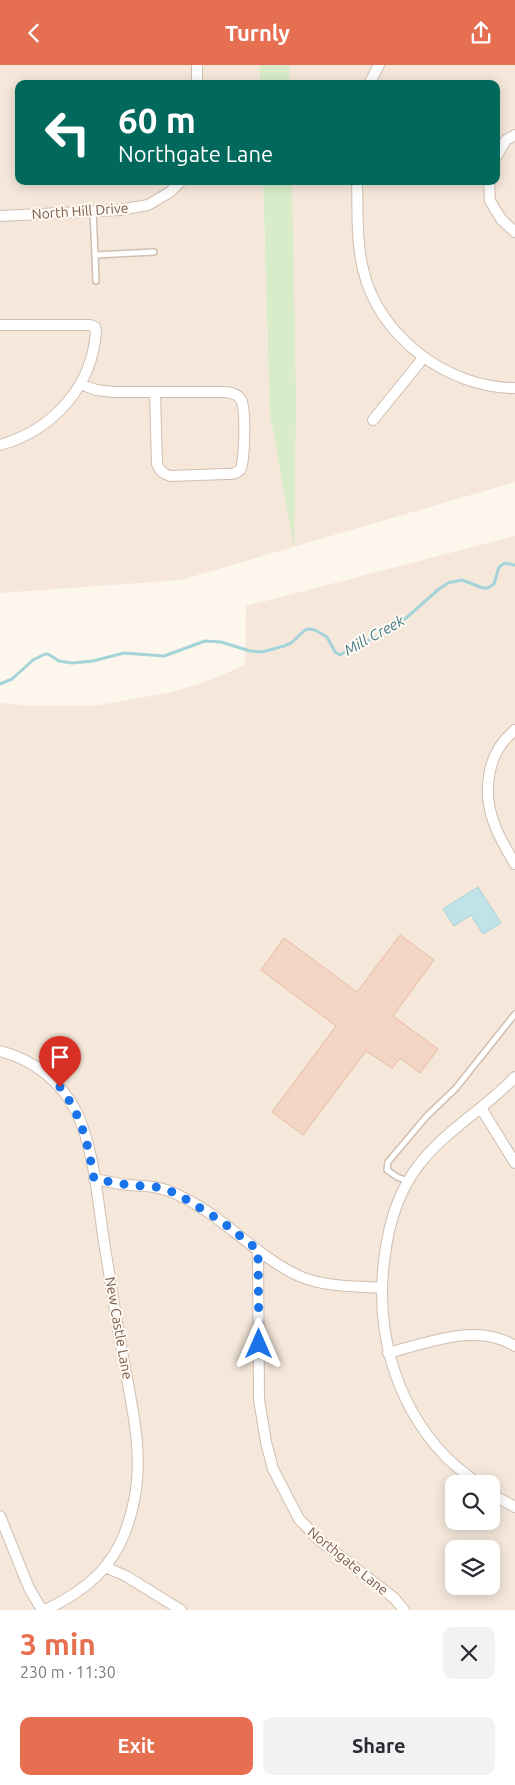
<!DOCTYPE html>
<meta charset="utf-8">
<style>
body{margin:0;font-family:Ubuntu,sans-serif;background:#f2f2f3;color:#2b2b33;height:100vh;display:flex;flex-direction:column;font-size:19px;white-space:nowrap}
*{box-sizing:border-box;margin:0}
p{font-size:16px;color:#7c7c81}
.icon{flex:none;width:28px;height:28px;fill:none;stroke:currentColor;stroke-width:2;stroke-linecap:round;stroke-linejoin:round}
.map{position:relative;height:1545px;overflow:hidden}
.panel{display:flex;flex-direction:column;background:#fff;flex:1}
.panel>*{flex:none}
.top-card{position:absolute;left:15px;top:15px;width:485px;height:105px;border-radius:10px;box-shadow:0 2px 12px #0003;background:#00695c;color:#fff;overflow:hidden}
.tools{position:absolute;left:445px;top:1410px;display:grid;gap:10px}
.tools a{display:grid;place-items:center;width:55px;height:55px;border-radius:10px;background:#fff;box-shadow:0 2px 12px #0003;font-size:25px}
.pin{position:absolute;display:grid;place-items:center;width:42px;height:42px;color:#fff;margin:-51px -21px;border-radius:50% 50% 50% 0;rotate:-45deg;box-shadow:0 0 5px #0007}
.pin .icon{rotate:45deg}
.me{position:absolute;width:55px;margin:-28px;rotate:0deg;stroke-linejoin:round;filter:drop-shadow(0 0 4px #0008)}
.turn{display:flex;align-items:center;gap:18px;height:105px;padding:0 20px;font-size:22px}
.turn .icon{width:65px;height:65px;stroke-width:2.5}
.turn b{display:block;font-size:35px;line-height:42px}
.round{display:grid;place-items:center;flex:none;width:52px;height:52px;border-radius:10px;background:#f2f2f3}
.headline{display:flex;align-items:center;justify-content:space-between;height:85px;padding:0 20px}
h1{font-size:30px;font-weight:700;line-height:38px;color:#e76f51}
.primary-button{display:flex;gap:10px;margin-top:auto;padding:10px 20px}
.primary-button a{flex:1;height:58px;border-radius:10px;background:#e76f51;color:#fff;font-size:20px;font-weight:700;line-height:58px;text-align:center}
.primary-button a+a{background:#f2f2f3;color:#2b2b33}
header{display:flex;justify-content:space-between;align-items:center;height:65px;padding:0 20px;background:#e76f51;color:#fff;font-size:22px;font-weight:700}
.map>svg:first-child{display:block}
.residential{fill:#f5e8da;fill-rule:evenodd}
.green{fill:#d8ecc9}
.water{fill:#bfe3e8;stroke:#a5d3da}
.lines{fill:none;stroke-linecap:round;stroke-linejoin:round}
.stream{stroke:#a5d3da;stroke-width:3}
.building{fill:#f3d5c3;stroke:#e6bba3}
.lane-casing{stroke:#d1beb0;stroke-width:8}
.street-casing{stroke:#d1beb0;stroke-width:12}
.lane{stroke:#fff;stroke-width:5}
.street{stroke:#fff;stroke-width:10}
.route{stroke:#1a73e8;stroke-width:9;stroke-dasharray:0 16.2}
.labels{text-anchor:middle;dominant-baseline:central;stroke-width:4;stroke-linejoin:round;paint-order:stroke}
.street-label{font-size:14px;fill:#7a5c4d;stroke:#fffaf3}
.water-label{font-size:15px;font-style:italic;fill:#437c86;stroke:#fffaf3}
</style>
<header><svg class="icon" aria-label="back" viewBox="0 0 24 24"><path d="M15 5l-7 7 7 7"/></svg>Turnly<svg class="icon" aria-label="share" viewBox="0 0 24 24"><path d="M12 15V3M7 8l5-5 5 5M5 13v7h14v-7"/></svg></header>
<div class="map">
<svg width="515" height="1545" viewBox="0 0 515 1545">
<rect width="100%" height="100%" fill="#fdf6ec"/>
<path class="residential" d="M0,0H259L260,19H19V116H263L270,349L294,478L289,116H496V19H287V0H515V417L181,515L0,528Z
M515,471V1545H0V638L29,641H94L167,628L200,619L245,600L246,541ZM454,1419H491V1456H454ZM454,1484H491V1521H454Z"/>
<path class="green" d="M259,0H289L290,19H260Z
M263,116H292L296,337L294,482L270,349Z"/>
<path class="water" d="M478,822L501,858L483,869L471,850L454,861L443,844Z"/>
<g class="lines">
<path class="stream" d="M0,619L12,614L33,595L45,589H48L59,596L72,598L93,596L124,588L164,591L205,576L221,577L250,586L262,587L284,581L291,578L305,565L309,564L315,565L327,572L335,587L340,590L354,581L377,572L406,553L439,524L448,518L462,515L483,523H488L494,519L499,502L505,498L515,500"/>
</g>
<path class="building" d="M400,870L434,895L393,951L438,984L420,1008L400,993L392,1003L366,986L303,1070L272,1047L336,961L261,905L284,873L357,927Z"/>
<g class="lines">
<defs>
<path id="lane" d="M93,146L95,190L154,187
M95,190L96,216
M408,1116L397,1112L387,1105L388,1097L426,1052L456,1023L515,949"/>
<path id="street" d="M197,0V19
M369,19L379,0
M496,92L506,75L515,70
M357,116C358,145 356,176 363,204C378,271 447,323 515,323
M489,116L490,136L501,154L515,167
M0,151L119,145L148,140L170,127L181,116
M0,260H90L95,262L96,265C93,321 53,365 0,380
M81,319L96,325L114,327H225C232,328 238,329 241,335C246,343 245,398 240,405C236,409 231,409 225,409L171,411C163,409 160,406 157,399L155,328
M373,355L424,292
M515,665C486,688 482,728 495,761C500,774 508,787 515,799
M0,986C33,994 62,1017 77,1048C96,1089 98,1144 106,1189C112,1225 117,1261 124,1297C132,1343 144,1389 134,1436C123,1492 96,1521 45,1545
M481,1043L515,1098
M94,1114C106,1116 117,1119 128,1120C145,1121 160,1121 176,1129C222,1149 254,1190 299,1211C324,1222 355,1221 382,1223
M258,1185L259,1335L266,1377L273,1404L299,1454L318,1474L394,1533L404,1545
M388,1288C428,1278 477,1257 515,1281
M478,1419C467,1410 456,1402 446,1392C394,1338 374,1262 385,1189C389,1159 399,1126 418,1101C444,1066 485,1044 515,1012
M491,1429L515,1442
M0,1451L29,1523L42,1545
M105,1502L126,1511L181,1545"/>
</defs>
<use href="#lane" class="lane-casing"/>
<use href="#street" class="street-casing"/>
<use href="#lane" class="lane"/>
<use href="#street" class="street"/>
</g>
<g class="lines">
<path class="route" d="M60,1022C82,1051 88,1079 94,1114L129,1120L156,1122L176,1128L221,1156L258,1185L259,1279"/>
</g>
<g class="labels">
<g class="street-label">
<text transform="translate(80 146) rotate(-4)">North Hill Drive</text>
<text transform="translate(119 1263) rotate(80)">New Castle Lane</text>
<text transform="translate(348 1496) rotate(39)">Northgate Lane</text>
</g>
<g class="water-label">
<text transform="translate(374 570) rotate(-29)">Mill Creek</text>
</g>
</g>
</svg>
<div class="tools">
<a><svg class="icon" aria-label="search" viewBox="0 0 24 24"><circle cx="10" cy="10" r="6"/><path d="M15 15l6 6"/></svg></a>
<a><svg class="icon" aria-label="layers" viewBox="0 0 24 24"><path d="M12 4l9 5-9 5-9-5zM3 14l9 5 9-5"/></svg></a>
</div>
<div class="pin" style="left:60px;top:1022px;background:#d93025"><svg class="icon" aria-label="arrive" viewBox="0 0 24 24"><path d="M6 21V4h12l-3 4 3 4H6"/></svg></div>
<svg class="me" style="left:259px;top:1279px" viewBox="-20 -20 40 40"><path d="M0-17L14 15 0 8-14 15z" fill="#1a73e8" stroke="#fff" stroke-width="4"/></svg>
<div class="top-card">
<div class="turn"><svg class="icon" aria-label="left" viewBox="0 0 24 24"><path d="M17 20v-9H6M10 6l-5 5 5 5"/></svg><div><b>60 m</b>Northgate Lane</div></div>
</div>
</div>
<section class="panel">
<div class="headline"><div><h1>3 min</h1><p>230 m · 11:30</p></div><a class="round"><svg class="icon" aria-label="close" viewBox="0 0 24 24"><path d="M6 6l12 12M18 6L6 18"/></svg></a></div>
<div class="primary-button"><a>Exit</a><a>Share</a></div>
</section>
